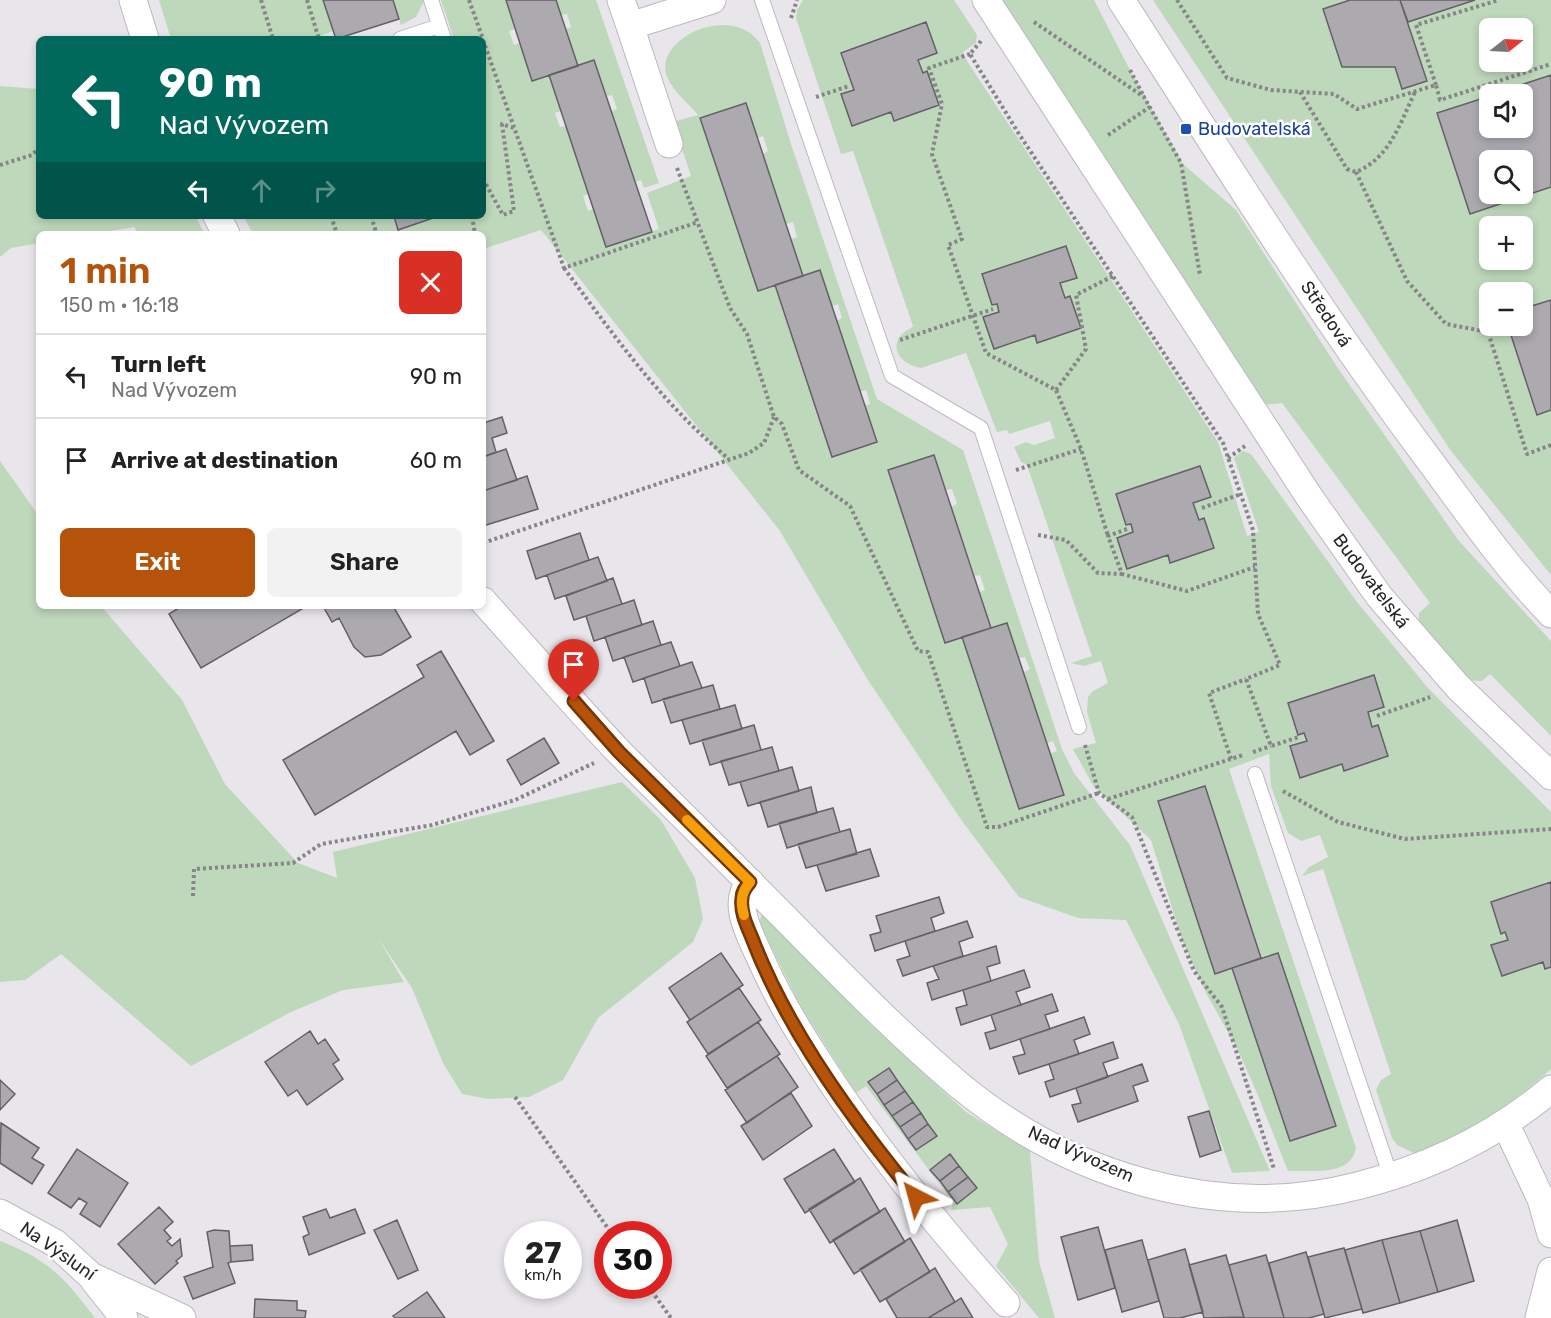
<!DOCTYPE html>
<meta charset="utf-8">
<style>
body{margin:0;font-family:Rubik,sans-serif;background:#f2f2f2;color:#222;height:100vh;display:flex;flex-direction:column;font-size:22px;white-space:nowrap}
*{box-sizing:border-box;margin:0}
p{font-size:20px;color:#767676}
.icon{flex:none;width:33px;height:33px;fill:none;stroke:currentColor;stroke-width:2;stroke-linecap:round;stroke-linejoin:round}
.map{position:relative;flex:1;overflow:hidden}
.side{position:absolute;left:36px;top:231px;width:450px;height:378px;display:flex;flex-direction:column;background:#fff;border-radius:9px;box-shadow:0 3px 9px #0003}
.side>*{flex:none}
.guide{position:absolute;left:36px;top:36px;width:450px;height:183px;border-radius:9px;box-shadow:0 3px 9px #0003;background:#00695c;color:#fff;overflow:hidden}
.needle{width:39px;rotate:72deg}
.buttons{position:absolute;left:1479px;top:18px;display:grid;gap:12px}
.buttons a{display:grid;place-items:center;width:54px;height:54px;border-radius:9px;background:#fff;box-shadow:0 3px 9px #0003;font-size:30px}
.speed{position:absolute;left:504px;top:1221px;display:flex;gap:12px;font-size:30px;font-weight:700;text-align:center}
.speed>*{display:grid;place-content:center;width:78px;height:78px;border-radius:50%;background:#fff;box-shadow:0 3px 9px #0003;line-height:1}
.speed small{font-size:15px;font-weight:400}
.speed .limit{border:9px solid #d22;background:#fff;color:#111}
.pin{position:absolute;display:grid;place-items:center;width:51px;height:51px;color:#fff;margin:-62px -26px;border-radius:50% 50% 50% 0;rotate:-45deg;box-shadow:0 0 6px #0007}
.pin .icon{rotate:45deg}
.me{position:absolute;width:66px;margin:-33px;rotate:321deg;stroke-linejoin:round;filter:drop-shadow(0 0 4px #0008)}
.turn{display:flex;align-items:center;gap:21px;height:126px;padding:0 24px;font-size:27px}
.turn .icon{width:78px;height:78px;stroke-width:2.5}
.turn b{display:block;font-size:42px;line-height:51px}
.lanes{display:flex;align-items:center;height:57px;padding:0 24px;background:#0003;justify-content:center;gap:30px;direction:ltr}
.lanes .off{opacity:.35}
.round{display:grid;place-items:center;flex:none;width:63px;height:63px;border-radius:9px;background:#f2f2f2}
.overview{display:flex;align-items:center;justify-content:space-between;height:102px;padding:0 24px}
h1{font-size:36px;font-weight:600;line-height:45px;color:#b45309}
.cta{display:flex;gap:12px;margin-top:auto;padding:12px 24px}
.cta a{flex:1;height:69px;border-radius:9px;background:#b45309;color:#fff;font-size:24px;font-weight:600;line-height:69px;text-align:center}
.cta a+a{background:#f2f2f2;color:#222}
ul{padding:0;list-style:none}
li{display:flex;align-items:center;gap:18px;height:84px;padding:0 24px;border-top:2px solid #e0e0e0}
li div{flex:1}
li b{display:block;font-size:22px}
li em{font-style:normal}
.map>svg:first-child{display:block}
.green{fill:#bed8bb;fill-rule:evenodd}
.building{fill:#acaaaf;stroke:#636165;stroke-width:1.5;fill-rule:evenodd}
.lines{fill:none;stroke-linecap:round;stroke-linejoin:round}
.lane-casing{stroke:#bbb9be;stroke-width:16}
.street-casing{stroke:#bbb9be;stroke-width:29}
.path{stroke:#868588;stroke-width:4;stroke-dasharray:3 3;stroke-linecap:butt}
.lane{stroke:#fff;stroke-width:14}
.street{stroke:#fff;stroke-width:27}
.route-casing{stroke:#753606;stroke-width:15}
.route{stroke:#b45309;stroke-width:10}
.slow{stroke:#f59e0b;stroke-width:10}
.transit-dot{fill:#1a4fb4;stroke:#fff;stroke-width:2}
.labels{text-anchor:middle;dominant-baseline:central;stroke-width:5;stroke-linejoin:round;paint-order:stroke}
.transit-label{font-size:18px;fill:#164399;stroke:#fff;text-anchor:start}
.street-label{font-size:18px;fill:#272628;stroke:#fff}
</style>
<div class="map">
<svg width="1551" height="1318" viewBox="0 0 1551 1318">
<rect width="100%" height="100%" fill="#e8e6eb"/>
<path class="green" d="M159,0H323L333,31L322,35L323,39H171Z
M393,0H424V1L416,17L401,25Z
M441,0H506L515,29L509,31L514,45L520,43L549,75L561,111L555,113L560,127L566,126L589,194L583,196L588,211L594,209L607,246L659,229L647,193L691,176L673,122L698,115C689,104 674,92 668,79C649,40 731,1 760,43L791,144L877,399L963,450L1062,749L1074,773L1130,845L1270,1171L1232,1173L1179,1024L1126,920L1078,918L1019,897L962,821L866,677L780,531L541,230L483,249V234H253L243,216H483V39H454ZM746,103L757,138L763,136L768,151L763,154L786,224L793,222L797,237L791,239L803,276L820,270L832,306L838,304L842,318L836,321L860,392L866,390L870,404L865,406L877,441L832,457L775,285L758,290L699,117ZM934,455L946,490L952,489L957,504L951,507L975,576L980,575L985,590L980,592L991,628L1007,623L1019,658L1025,657L1030,669L1024,672L1047,743L1053,741L1057,751L1006,770L962,637L945,642L888,470Z
M556,0H596L659,183L644,188L641,180L635,182L612,111L617,109L612,95L607,96L594,60L578,66L566,29L571,27L567,14L561,15Z
M803,0H954L977,35L976,43L963,52L967,61L1218,442L1247,536L1259,532L1234,458L1243,451L1251,454L1357,602L1428,688L1551,812V1069C1511,1106 1466,1133 1416,1154L1397,1145L1392,1138L1376,1090L1381,1080L1391,1074L1323,869L1302,876L1309,867L1328,857L1320,835L1301,841L1288,833L1271,786L1269,754L1229,769L1356,1148C1351,1177 1311,1170 1288,1171L1257,1093L1237,1048L1206,993L1182,940L1151,840L1094,787L1073,749L1096,743L1087,712L1088,697L1093,691L1108,683L1101,661L1084,666L1071,663L1092,656L1027,465L1021,462L1014,447L1026,442L1034,445L1055,438L1050,421L1009,434L1007,430L997,432L966,353L921,368C907,366 890,354 899,338C902,332 910,330 913,326L853,151L841,154L796,18L797,10Z
M995,0H1094L1132,74L1183,164L1236,210L1339,370L1459,541L1551,641V736L1490,674L1482,681L1467,680L1419,626V613L1430,603L1282,403L1263,405Z
M1153,0H1551V575L1451,451ZM1490,28H1522V62H1490ZM1490,94H1522V128H1490ZM1490,160H1522V194H1490ZM1490,226H1522V260H1490ZM1490,292H1522V326H1490Z
M0,86L39,89V216H195L205,234H139L134,227L94,234H39V243L11,248L0,257Z
M0,461L39,516V606H101L182,700L225,784L298,863L337,878L333,852L622,782L661,820L695,878L703,919L693,942L598,1018L563,1080L529,1097L488,1099L462,1094L443,1063L412,988L378,938L404,982L343,990L291,1012L191,1066L61,954L25,980L0,982Z
M762,914L871,1025L966,1112L1030,1151L1039,1261L1055,1318H1039L996,1266L1008,1244L990,1207L951,1210L953,1202L866,1086L856,1093L801,1007L759,922Z
M0,1241C49,1260 64,1277 95,1318H0Z"/>
<path class="building" d="M323,0H393L399,19L336,39Z
M506,0H556L578,66L532,81Z
M1350,0H1400L1427,81L1402,89L1395,67H1342L1323,9Z
M1400,0H1475L1408,22Z
M926,22L937,53L918,60L923,73L927,71L939,105L894,121L891,112L852,126L841,94L854,90L841,53Z
M594,60L652,232L606,247L549,75Z
M1551,75V187L1470,214L1437,113L1490,96V128H1522V94H1493ZM1490,160H1522V194H1490Z
M746,103L803,276L758,291L700,118Z
M394,216H439L398,230Z
M1066,246L1077,278L1060,283L1065,298L1070,296L1081,328L1037,343L1035,335L994,349L983,317L999,312L997,304L992,305L982,274Z
M820,270L877,442L832,457L775,285Z
M1551,300V410L1537,415L1508,326H1522V309Z
M502,417L507,433L492,438L496,452L483,457V423Z
M506,449L517,480L483,491V457Z
M934,455L991,628L945,643L888,470Z
M1200,466L1211,497L1193,503L1199,520L1204,518L1214,548L1170,563L1168,555L1127,569L1117,538L1133,532L1131,524L1126,525L1116,494Z
M527,476L538,509L483,526V491Z
M580,533L589,560L536,579L527,551Z
M598,557L607,581L555,599L547,575Z
M613,578L622,604L574,620L566,596Z
M634,600L642,625L594,641L586,616Z
M182,606H307L201,668L169,614Z
M323,606H393L411,637L381,655L365,657L354,647L339,618L332,622Z
M653,621L661,645L613,661L605,637Z
M1007,623L1064,795L1019,809L962,637Z
M671,642L680,666L633,682L624,657Z
M441,651L494,741L470,755L456,731L315,815L283,760L424,677L417,665Z
M692,662L702,688L652,703L644,678Z
M1374,675L1384,707L1368,712L1372,727L1378,725L1388,756L1344,771L1342,764L1300,778L1290,746L1307,741L1304,733L1298,735L1288,703Z
M713,685L720,709L671,723L663,699Z
M735,705L742,729L690,744L682,720Z
M754,725L761,750L710,765L702,740Z
M544,738L559,763L521,785L507,760Z
M772,747L779,771L729,785L721,761Z
M792,767L799,791L748,806L740,782Z
M1205,786L1261,958L1215,974L1158,801Z
M811,787L817,813L768,827L760,802Z
M833,808L840,832L787,848L779,823Z
M850,829L857,854L806,868L798,844Z
M870,849L879,876L826,891L817,865Z
M1551,882V967L1545,969L1543,962L1502,976L1491,945L1508,940L1505,932L1501,934L1491,902Z
M939,897L944,913L931,918L935,931L875,951L870,935L881,932L876,916Z
M967,921L973,937L959,942L963,956L903,976L897,960L910,956L905,941Z
M996,946L1000,963L987,967L991,981L932,1000L927,983L939,979L933,966Z
M721,953L743,985L690,1020L669,988Z
M1278,953L1336,1126L1290,1141L1232,968Z
M1024,970L1030,987L1016,992L1021,1005L961,1025L956,1008L967,1005L963,990Z
M739,988L761,1020L708,1054L687,1022Z
M1052,994L1058,1011L1045,1015L1050,1029L990,1049L985,1033L996,1030L991,1015Z
M1084,1017L1090,1034L1074,1040L1079,1054L1019,1074L1013,1057L1025,1054L1020,1039Z
M758,1022L780,1054L727,1088L706,1056Z
M310,1031L318,1044L325,1039L339,1060L333,1064L343,1079L307,1105L297,1090L288,1096L265,1062Z
M1113,1042L1118,1058L1103,1063L1108,1077L1050,1097L1045,1082L1054,1079L1049,1064Z
M777,1056L798,1087L747,1123L725,1090Z
M1142,1064L1148,1081L1133,1086L1138,1101L1078,1122L1072,1105L1081,1103L1076,1088Z
M889,1068L897,1080L877,1094L868,1082Z
M0,1080L15,1094L0,1110Z
M897,1080L905,1091L884,1105L877,1094Z
M905,1091L913,1102L892,1116L884,1105Z
M791,1093L812,1126L763,1160L741,1126Z
M913,1102L921,1113L900,1127L892,1116Z
M1209,1111L1221,1150L1200,1157L1188,1117Z
M921,1113L928,1124L908,1139L900,1127Z
M1,1123L39,1148L32,1158L44,1165L32,1184L0,1163Z
M928,1124L937,1136L916,1150L908,1139Z
M77,1149L128,1183L100,1227L80,1214L87,1203L79,1198L71,1208L48,1193Z
M834,1149L855,1182L805,1213L784,1179Z
M950,1154L959,1166L940,1181L930,1170Z
M959,1166L968,1177L948,1192L940,1181Z
M968,1177L977,1188L957,1204L948,1192Z
M860,1178L880,1212L830,1243L809,1209Z
M159,1207L173,1222L164,1230L171,1238L167,1241L172,1246L180,1239L182,1256L176,1261L178,1263L155,1284L118,1244Z
M885,1208L905,1242L854,1274L833,1240Z
M326,1209L330,1218L355,1209L365,1233L309,1255L303,1237L309,1234L303,1217Z
M397,1220L418,1270L398,1279L374,1230Z
M1457,1220L1474,1281L1438,1292L1420,1231Z
M1098,1227L1115,1288L1078,1300L1061,1237Z
M214,1230L229,1231L231,1262L228,1263L235,1283L193,1299L184,1277L213,1267L207,1232Z
M1420,1231L1438,1292L1400,1303L1382,1240Z
M910,1238L930,1272L880,1302L860,1269Z
M1142,1240L1159,1301L1122,1312L1105,1250Z
M1382,1240L1400,1303L1363,1313L1345,1250Z
M252,1245L253,1260L231,1262L230,1246Z
M1344,1248L1362,1309L1325,1318L1308,1257Z
M1185,1249L1203,1312L1180,1318H1164L1148,1260Z
M1306,1252L1324,1314L1309,1318H1284L1269,1263Z
M1226,1255L1244,1317L1204,1318L1189,1265Z
M1266,1255L1284,1318H1244L1229,1265Z
M935,1268L955,1302L928,1318H897L886,1299Z
M427,1292L445,1318H395L393,1316Z
M961,1298L973,1318H928L955,1302Z
M255,1299L297,1301V1310L306,1311L305,1318H254Z"/>
<g class="lines">
<defs>
<path id="lane" d="M431,0L444,39
M762,0L892,376L981,428L1079,727
M400,39L439,26
M1255,774L1391,1177"/>
<path id="street" d="M133,0L145,39
M621,0L630,26L712,0
M986,0L1310,498L1379,596L1458,687L1551,776
M1121,0C1220,154 1317,310 1427,457C1467,511 1505,566 1551,614
M630,26L669,144
M217,216L226,234
M483,601C529,652 574,705 621,754C670,803 719,851 767,900C830,963 891,1028 959,1085C1069,1176 1217,1222 1357,1186C1429,1168 1493,1138 1551,1089
M750,882C732,903 749,933 759,955C781,1006 810,1050 841,1096C892,1169 947,1237 1006,1303
M1506,1125L1541,1199L1551,1234
M0,1213L55,1243L91,1276L182,1318
M93,1279L124,1318
M1539,1318L1551,1271"/>
</defs>
<use href="#lane" class="lane-casing"/>
<use href="#street" class="street-casing"/>
<path class="path" d="M261,0L273,39
M307,0L319,39
M469,0L483,39
M1177,0L1227,78L1271,90L1334,94L1357,109L1436,85L1440,100L1551,64
M791,18L797,0
M1034,22L1144,97L1181,163L1200,275
M483,40L564,268L698,222
M981,41L970,54L1019,134L1223,443L1253,530L1258,614L1280,665L1246,679L1271,746L1299,737
M970,54L929,68L942,104L932,154L962,239L948,245L986,353L1056,390L1081,449L1108,536
M1130,70L1143,95
M1436,85L1416,25L1499,0
M1300,92L1347,169L1356,172C1390,158 1400,123 1415,92
M816,97L849,86
M1108,135L1150,107
M0,165L32,155L39,148
M677,168L730,308L747,334L774,417L782,424L799,470L850,506L918,651L928,652L987,827H998L1099,793
M1356,172L1407,281L1446,324L1488,332L1527,454L1551,445
M483,179L503,215L514,211L502,124L514,128
M331,216L337,234
M371,216L376,232
M472,216L475,234
M564,268C615,337 663,405 729,459
M900,340L993,309
M1056,390L1086,349L1076,295L1113,276
M1228,458L1245,446
M1016,470L1081,449
M1202,508L1241,494
M1127,529L1108,536L1122,574L1187,591L1255,567
M1038,535L1066,540L1098,573L1122,574
M483,543L749,453L764,443L774,417
M1377,716L1430,697
M1085,745L1099,793L1132,817L1194,971L1222,1007L1274,1169
M1253,752L1271,746
M1231,759L1209,693L1246,679
M1283,791L1338,822L1405,839L1551,829
M1108,799L1243,755
M193,896L194,869L293,863L321,844L432,825L515,800L594,763
M515,1097L612,1234
M648,1286L671,1318"/>
<use href="#lane" class="lane"/>
<use href="#street" class="street"/>
</g>
<g class="lines">
<defs>
<path id="route" d="M574,701L619,752L750,882C746,887 742,891 742,898C740,912 747,926 752,938C786,1028 854,1122 916,1197"/>
</defs>
<use href="#route" class="route-casing"/>
<use href="#route" class="route"/>
<path class="slow" d="M687,820L750,882C741,893 740,902 744,915"/>
</g>
<rect class="transit-dot" x="1180" y="123" width="12" height="12" rx="3"/>
<g class="labels">
<g class="transit-label">
<text x="1198" y="129">Budovatelská</text>
</g>
<g class="street-label">
<text transform="translate(1326 314) rotate(56)">Středová</text>
<text transform="translate(1371 581) rotate(53)">Budovatelská</text>
<text transform="translate(1081 1154) rotate(24)">Nad Vývozem</text>
<text transform="translate(58 1251) rotate(35)">Na Výsluní</text>
</g>
</g>
</svg>
<div class="buttons">
<a><svg class="needle" viewBox="-14 -14 28 28"><path d="M0-13l5 13h-10z" fill="#e53935"/><path d="M0 13l5-13h-10z" fill="#767676"/></svg></a>
<a><svg class="icon" aria-label="sound" viewBox="0 0 24 24"><path d="M4 9h4l5-4v14l-5-4H4zM17 9q2 3 0 6"/></svg></a>
<a><svg class="icon" aria-label="search" viewBox="0 0 24 24"><circle cx="10" cy="10" r="6"/><path d="M15 15l6 6"/></svg></a>
<a>+</a>
<a>−</a>
</div>
<div class="speed"><div>27<small>km/h</small></div><div class="limit">30</div></div>
<div class="pin" style="left:574px;top:701px;background:#d93025"><svg class="icon" aria-label="arrive" viewBox="0 0 24 24"><path d="M6 21V4h12l-3 4 3 4H6"/></svg></div>
<svg class="me" style="left:916px;top:1197px" viewBox="-20 -20 40 40"><path d="M0-17L14 15 0 8-14 15z" fill="#b45309" stroke="#fff" stroke-width="4"/></svg>
<div class="guide">
<div class="turn"><svg class="icon" aria-label="left" viewBox="0 0 24 24"><path d="M17 20v-9H6M10 6l-5 5 5 5"/></svg><div><b>90 m</b>Nad Vývozem</div></div>
<div class="lanes"><svg class="icon" aria-label="left" viewBox="0 0 24 24"><path d="M17 20v-9H6M10 6l-5 5 5 5"/></svg><svg class="icon off" aria-label="ahead" viewBox="0 0 24 24"><path d="M12 20V5M6 11l6-6 6 6"/></svg><svg class="icon off" aria-label="right" viewBox="0 0 24 24"><path d="M7 20v-9h11M14 6l5 5-5 5"/></svg></div>
</div>
<section class="side">
<div class="overview"><div><h1>1 min</h1><p>150 m · 16:18</p></div><a class="round" style="background:#d93025;color:#fff"><svg class="icon" aria-label="close" viewBox="0 0 24 24"><path d="M6 6l12 12M18 6L6 18"/></svg></a></div>
<ul>
<li><svg class="icon" aria-label="left" viewBox="0 0 24 24"><path d="M17 20v-9H6M10 6l-5 5 5 5"/></svg><div><b>Turn left</b><p>Nad Vývozem</p></div><em>90 m</em></li>
<li><svg class="icon" aria-label="arrive" viewBox="0 0 24 24"><path d="M6 21V4h12l-3 4 3 4H6"/></svg><div><b>Arrive at destination</b></div><em>60 m</em></li>
</ul>
<div class="cta"><a>Exit</a><a>Share</a></div>
</section>
</div>
